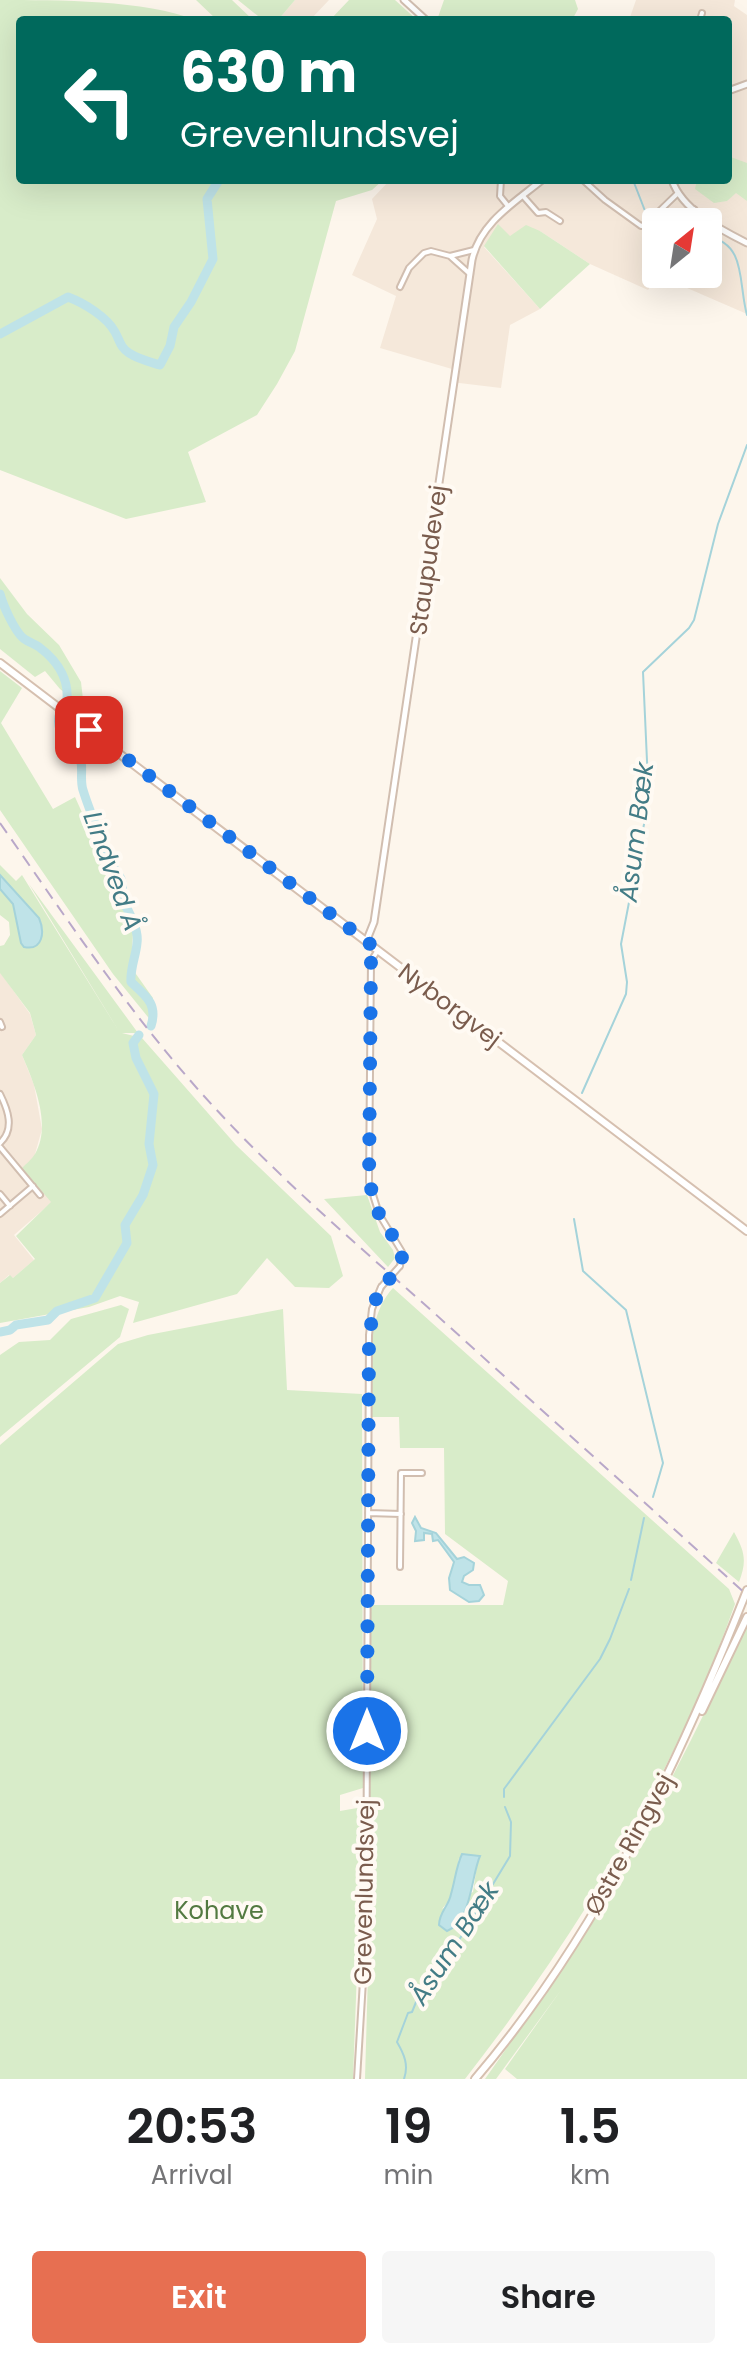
<!DOCTYPE html>
<meta charset="utf-8">
<style>
body{margin:0;font-family:Poppins,sans-serif;background:#f6f6f6;color:#202124;height:100vh;display:flex;flex-direction:column;font-size:30px;white-space:nowrap}
*{box-sizing:border-box;margin:0}
p{font-size:26px;color:#757577}
.icon{flex:none;width:44px;height:44px;fill:none;stroke:currentColor;stroke-width:2;stroke-linecap:round;stroke-linejoin:round}
.map{position:relative;height:2079px;overflow:hidden}
.details{display:flex;flex-direction:column;background:#fff;flex:1}
.details>*{flex:none}
.hud{position:absolute;left:16px;top:16px;width:716px;height:168px;border-radius:8px;box-shadow:0 8px 32px #0002;background:#00695c;color:#fff;overflow:hidden}
.needle{width:52px;rotate:30deg}
.buttons{position:absolute;left:642px;top:208px;display:grid;gap:16px}
.buttons a{display:grid;place-items:center;width:80px;height:80px;border-radius:8px;background:#fff;box-shadow:0 8px 32px #0002;font-size:40px}
.pin{position:absolute;display:grid;place-items:center;width:68px;height:68px;color:#fff;margin:-34px;border-radius:16px;box-shadow:0 4px 12px #0006}
.me{position:absolute;width:88px;margin:-44px;rotate:0deg;stroke-linejoin:round;filter:drop-shadow(0 0 6px #0008)}
.turn{display:flex;align-items:center;gap:28px;height:168px;padding:0 32px;font-size:36px}
.turn .icon{width:104px;height:104px;stroke-width:2.5}
.turn b{display:block;font-size:56px;line-height:68px}
.eta{display:flex;justify-content:space-evenly;align-items:center;height:136px;text-align:center}
.eta b{font-size:48px;font-weight:600;line-height:56px}
.cta{display:flex;gap:16px;margin-top:auto;padding:16px 32px}
.cta a{flex:1;height:92px;border-radius:8px;background:#e76f51;color:#fff;font-size:32px;font-weight:600;line-height:92px;text-align:center}
.cta a+a{background:#f6f6f6;color:#202124}
.map>svg:first-child{display:block}
.residential{fill:#f5e8da;fill-rule:evenodd}
.green{fill:#d8ecc9;fill-rule:evenodd}
.water{fill:#bfe3e8;stroke:#a5d3da;stroke-width:2}
.lines{fill:none;stroke-linecap:round;stroke-linejoin:round}
.stream{stroke:#a5d3da;stroke-width:2}
.river{stroke:#bfe3e8;stroke-width:9}
.minor-casing{stroke:#d1beb0;stroke-width:8}
.tertiary-casing{stroke:#d1beb0;stroke-width:9}
.secondary-casing{stroke:#d6c0b0;stroke-width:10}
.minor{stroke:#fff;stroke-width:4}
.tertiary{stroke:#fff;stroke-width:5}
.secondary{stroke:#fff;stroke-width:6}
.rail{stroke:#b9a8c9;stroke-width:2;stroke-dasharray:12 8;stroke-linecap:butt}
.minor-bridge-casing{stroke:#d1beb0;stroke-width:8;stroke-linecap:butt}
.minor-bridge{stroke:#fff;stroke-width:4}
.route{stroke:#1a73e8;stroke-width:14;stroke-dasharray:0 25.2}
.labels{text-anchor:middle;dominant-baseline:central;stroke-width:8;stroke-linejoin:round;paint-order:stroke}
.street-label{font-size:24px;fill:#7a5c4d;stroke:#fffaf3}
.park-label{font-size:24px;fill:#537a41;stroke:#fffaf3}
.water-label{font-size:26px;font-style:italic;fill:#437c86;stroke:#fffaf3}
</style>
<div class="map">
<svg width="747" height="2079" viewBox="0 0 747 2079">
<rect width="100%" height="100%" fill="#fdf6ec"/>
<path class="residential" d="M295,0H329L310,20H278Z
M636,0H735L734,6L747,15V314L657,275L648,290L590,264L540,231L510,236L484,247L540,309L510,325L501,388L451,382L452,369L380,348L396,296L352,275L377,219L372,199L390,180H728V20H629ZM656,222H708V274H656Z
M0,972L30,1014L36,1035L22,1055L34,1085L42,1129L35,1154L52,1202L14,1235L34,1260L13,1278L9,1275L0,1283Z"/>
<path class="green" d="M0,0C57,0 147,0 195,20H20V180H383L372,190L336,201L295,351L277,384L257,415L188,452L206,502L126,519L0,470Z
M196,0H232L253,20H217Z
M238,0H295L278,20H263Z
M349,0H395L417,20H330Z
M444,0H575L578,9L572,20H437Z
M728,156L747,163V201L736,193L727,201L714,203L695,189L697,180H728Z
M498,224L510,236L526,225L540,231L590,264L540,309L484,246Z
M0,578L27,614L59,645L81,682L84,708L60,689L45,671L35,677L0,649Z
M0,671L22,688L1,723L53,809L75,797L116,888L119,887L133,933L131,967L153,998L152,1022L113,974L0,810Z
M0,865L16,881L22,875L120,1033L29,884L138,1033H122L142,1038L236,1145L331,1236L343,1276L329,1288L295,1287L267,1258L237,1294L133,1323L139,1302L120,1296L89,1307L0,1323V1283L10,1275L13,1278L35,1259L16,1236L51,1202L22,1168C26,1164 32,1159 35,1154C52,1125 34,1083 22,1055L36,1035L30,1013L0,973V946L4,945L10,935L9,922L0,915Z
M367,1195L380,1232L393,1250L395,1258L388,1267L324,1199Z
M393,1288L729,1589L735,1604C674,1777 577,1935 465,2079H365L369,1938L370,1605H503L508,1581L445,1534L444,1448H400L399,1417H372C372,1376 363,1320 393,1288ZM459,1858L478,1859L473,1892L442,1909L451,1898Z
M121,1305L129,1309L120,1337L0,1437V1355L19,1342L50,1340L71,1319Z
M283,1309L287,1390L362,1394L363,1788L340,1795V1811L363,1807L353,2079H0V1445L118,1344L148,1335Z
M734,1532C745,1552 747,1561 739,1582L716,1563Z
M747,1625V2079H517L505,2069L561,1990L496,2079H485C538,2004 589,1928 634,1848C675,1775 711,1700 747,1625Z"/>
<path class="water" d="M0,875L39,918C45,932 43,951 24,947L21,943L13,904L0,889Z
M415,1517L421,1528L436,1533L457,1559L464,1557L474,1563L473,1570L464,1576L462,1582L469,1585H480L484,1595L479,1601L469,1602L450,1590L449,1578L454,1562L438,1540L433,1541L432,1534L424,1533V1540L415,1541L416,1531L412,1523Z
M462,1854L480,1856C471,1876 472,1921 447,1931L439,1925C439,1912 449,1906 451,1894C455,1881 456,1867 462,1854Z"/>
<g class="lines">
<path class="stream" d="M633,180L647,216L656,226
M708,237C747,243 738,284 747,315
M582,1093L626,994L627,982L621,944L645,819L648,783L643,672L689,628L694,620L718,524L747,445
M574,1219L583,1271L626,1310L663,1463L653,1497
M631,1580L644,1518
M504,1797V1789L600,1659L610,1639L629,1589
M404,2079C409,2065 404,2054 397,2042L408,2013L412,2012L423,1985L453,1950L510,1856L511,1822L505,1807"/>
<path class="river" d="M0,334L68,297C84,303 107,317 115,332C120,341 120,347 129,353C138,359 150,362 160,365L170,346L174,327L191,302L213,259L207,199L219,180
M0,594C3,605 14,630 23,638C28,642 35,644 39,647C59,662 71,682 66,706
M59,716C56,736 69,738 78,753C85,764 79,778 83,790C91,816 103,842 113,867C123,878 124,885 121,899C129,910 139,930 137,943C136,956 130,968 131,982C146,996 158,1004 151,1026
M0,1332L10,1330L16,1325L48,1320L57,1311L95,1298L127,1243L125,1225L143,1195L153,1165L149,1144L154,1094L136,1058L133,1043L139,1035"/>
<defs>
<path id="minor" d="M700,20L702,13
M501,180L500,196L508,206
M583,180L605,200L641,226L645,225L678,193
M523,196L538,213L546,212L560,221
M689,222L694,209
M451,257L470,274
M400,287L409,268L424,253L431,251L450,256L474,250
M378,950L371,961L369,1182L379,1214L402,1252L400,1266
M0,1022L2,1027
M0,1094C8,1110 15,1129 0,1143
M0,1147L40,1195
M0,1194L10,1206
M0,1214L33,1186
M368,1513L401,1514
M400,1567L401,1473H422
M357,2079L366,1932L369,1335L372,1309L381,1287"/>
<path id="tertiary" d="M404,0L426,20
M728,91L747,84
M672,180C682,210 721,230 747,243
M366,942L374,922L472,260C480,223 514,203 542,180"/>
<path id="secondary" d="M0,663L747,1231
M702,1711L747,1617
M475,2079C597,1936 679,1763 747,1590"/>
</defs>
<use href="#minor" class="minor-casing"/>
<use href="#tertiary" class="tertiary-casing"/>
<use href="#secondary" class="secondary-casing"/>
<use href="#minor" class="minor"/>
<use href="#tertiary" class="tertiary"/>
<use href="#secondary" class="secondary"/>
<path class="rail" d="M0,823C65,916 127,1010 203,1095C273,1173 353,1241 432,1311C537,1406 642,1500 747,1595"/>
<defs>
<path id="minor-bridge" d="M381,1287L400,1266"/>
</defs>
<use href="#minor-bridge" class="minor-bridge-casing"/>
<use href="#minor-bridge" class="minor-bridge"/>
</g>
<g class="lines">
<path class="route" d="M89,730L378,950L371,961L369,1182L379,1214L399,1246L402,1257L400,1266L377,1294L369,1335L367,1731"/>
</g>
<g class="labels">
<g class="street-label">
<text transform="translate(428 560) rotate(-82)">Staupudevej</text>
<text transform="translate(450 1005) rotate(37)">Nyborgvej</text>
<text transform="translate(629 1844) rotate(-61)">Østre Ringvej</text>
<text transform="translate(364 1892) rotate(-89)">Grevenlundsvej</text>
</g>
<g class="park-label">
<text x="219" y="1910">Kohave</text>
</g>
<g class="water-label">
<text transform="translate(636 832) rotate(-83)">Åsum Bæk</text>
<text transform="translate(113 871) rotate(70)">Lindved Å</text>
<text transform="translate(454 1943) rotate(-57)">Åsum Bæk</text>
</g>
</g>
</svg>
<div class="buttons">
<a><svg class="needle" viewBox="-14 -14 28 28"><path d="M0-13l5 13h-10z" fill="#e53935"/><path d="M0 13l5-13h-10z" fill="#757577"/></svg></a>
</div>
<div class="pin" style="left:89px;top:730px;background:#d93025"><svg class="icon" aria-label="arrive" viewBox="0 0 24 24"><path d="M6 21V4h12l-3 4 3 4H6"/></svg></div>
<svg class="me" style="left:367px;top:1731px" viewBox="-20 -20 40 40"><circle r="17" fill="#1a73e8" stroke="#fff" stroke-width="3"/><path d="M0-11L8 9 0 5-8 9z" fill="#fff"/></svg>
<div class="hud">
<div class="turn"><svg class="icon" aria-label="left" viewBox="0 0 24 24"><path d="M17 20v-9H6M10 6l-5 5 5 5"/></svg><div><b>630 m</b>Grevenlundsvej</div></div>
</div>
</div>
<section class="details">
<div class="eta">
<div><b>20:53</b><p>Arrival</p></div>
<div><b>19</b><p>min</p></div>
<div><b>1.5</b><p>km</p></div>
</div>
<div class="cta"><a>Exit</a><a>Share</a></div>
</section>
